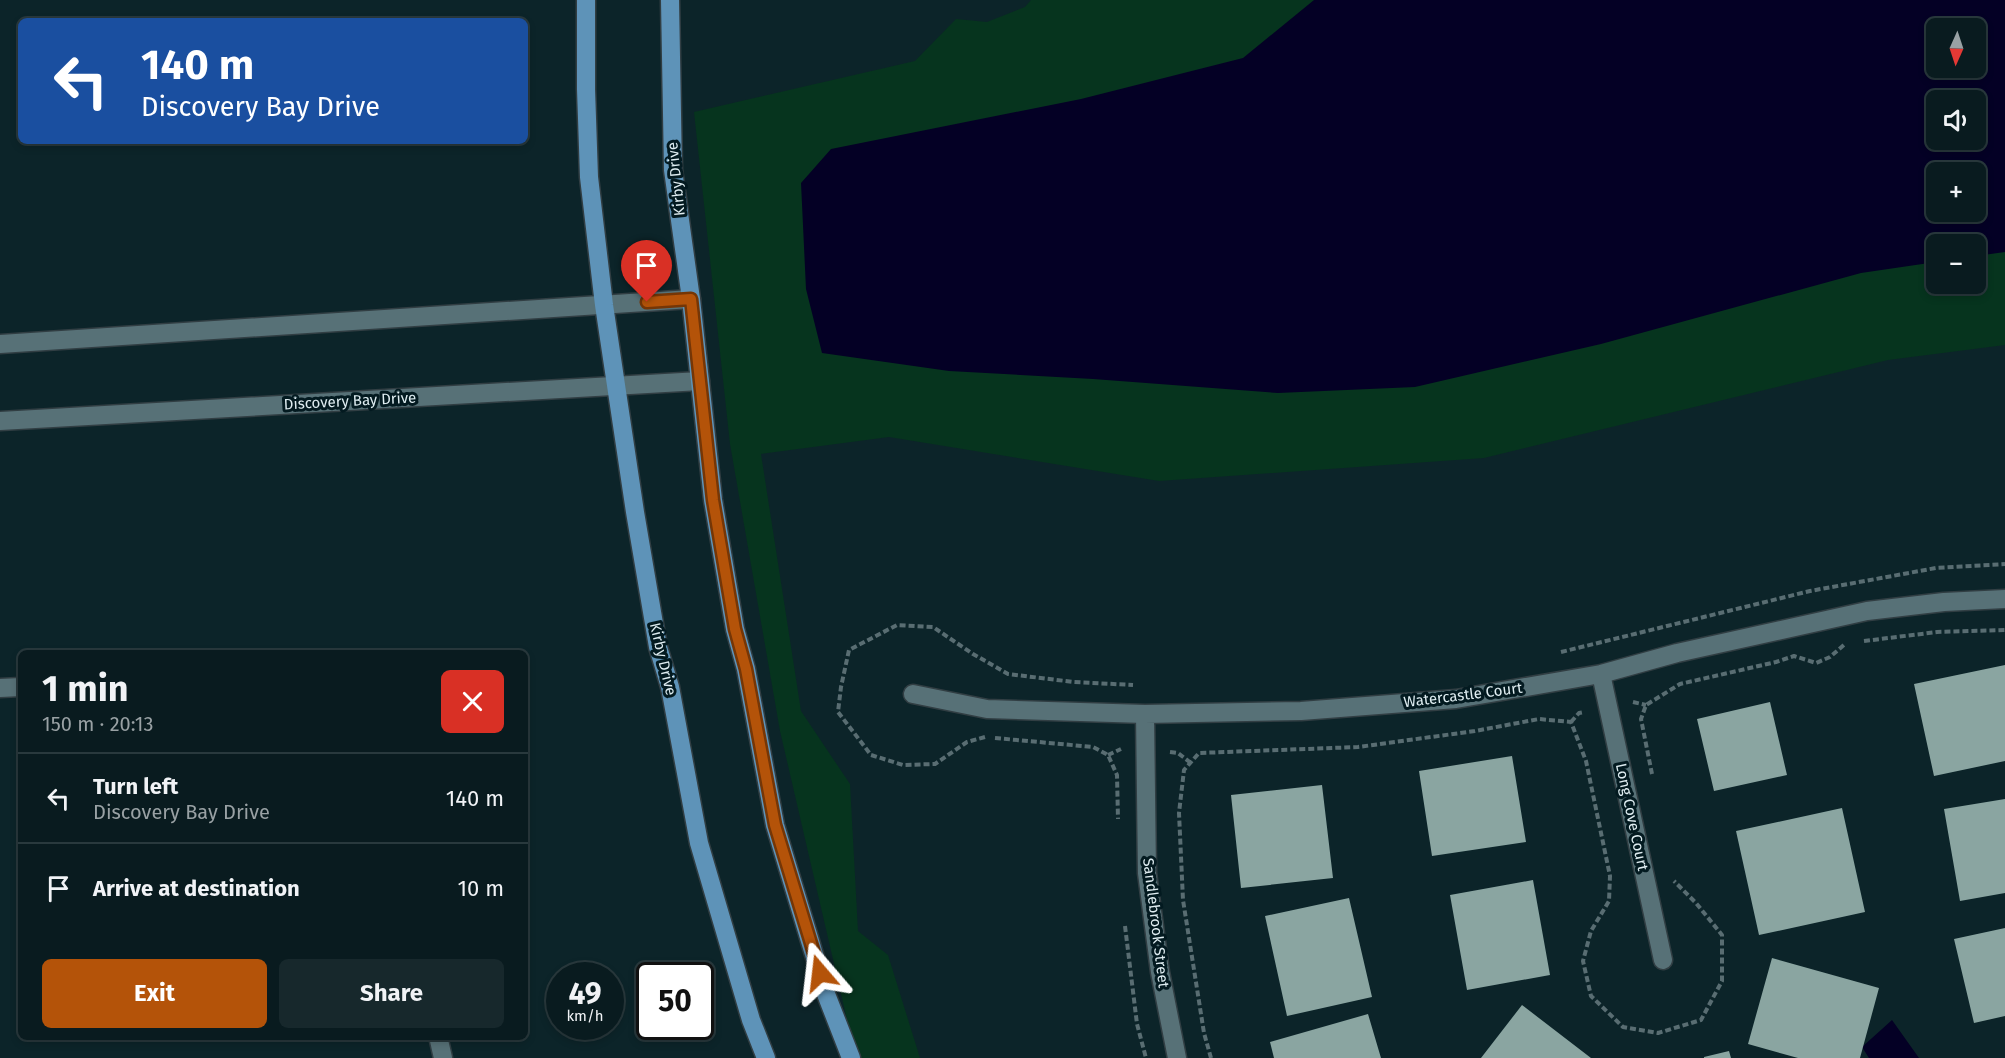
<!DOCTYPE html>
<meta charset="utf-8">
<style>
body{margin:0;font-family:"Fira Sans",sans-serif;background:#17282c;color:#f1f3f6;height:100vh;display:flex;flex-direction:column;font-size:22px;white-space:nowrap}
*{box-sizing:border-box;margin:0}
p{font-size:20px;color:#99a1a4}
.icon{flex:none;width:33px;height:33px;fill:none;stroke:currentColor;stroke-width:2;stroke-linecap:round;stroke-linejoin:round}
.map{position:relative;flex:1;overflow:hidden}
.side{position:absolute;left:18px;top:650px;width:510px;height:390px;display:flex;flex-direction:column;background:#091b1f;border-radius:9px;box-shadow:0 3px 9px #0003,0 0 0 2px #29393d}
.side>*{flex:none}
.hud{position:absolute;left:18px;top:18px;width:510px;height:126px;border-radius:9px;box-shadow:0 3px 9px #0003,0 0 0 2px #29393d;background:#1a4fa0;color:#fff;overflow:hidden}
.needle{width:39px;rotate:183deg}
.fabs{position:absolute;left:1926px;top:18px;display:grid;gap:12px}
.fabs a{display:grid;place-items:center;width:60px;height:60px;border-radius:9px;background:#091b1f;box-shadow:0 3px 9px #0003,0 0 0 2px #29393d;font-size:30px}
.speed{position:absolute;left:546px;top:962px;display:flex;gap:12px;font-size:30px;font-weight:700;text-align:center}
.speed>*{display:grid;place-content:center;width:78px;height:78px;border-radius:50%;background:#091b1f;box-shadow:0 3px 9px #0003,0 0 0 2px #29393d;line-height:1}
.speed small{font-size:15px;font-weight:400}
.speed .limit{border:3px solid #111;border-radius:9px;background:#fff;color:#111}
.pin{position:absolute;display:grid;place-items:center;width:51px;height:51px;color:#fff;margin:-62px -26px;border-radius:50% 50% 50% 0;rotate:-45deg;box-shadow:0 0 6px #0007}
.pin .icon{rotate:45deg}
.me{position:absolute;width:66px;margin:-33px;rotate:343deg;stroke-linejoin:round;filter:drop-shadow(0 0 4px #0008)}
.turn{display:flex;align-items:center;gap:21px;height:126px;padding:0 24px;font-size:27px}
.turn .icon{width:78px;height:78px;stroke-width:2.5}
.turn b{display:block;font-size:42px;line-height:51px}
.round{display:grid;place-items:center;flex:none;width:63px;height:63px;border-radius:9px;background:#17282c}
.summary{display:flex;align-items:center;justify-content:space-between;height:102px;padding:0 24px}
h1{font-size:36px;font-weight:700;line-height:45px}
.action{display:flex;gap:12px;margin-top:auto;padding:12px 24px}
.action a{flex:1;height:69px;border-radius:9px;background:#b45309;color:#fff;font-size:24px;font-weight:700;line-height:69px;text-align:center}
.action a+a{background:#17282c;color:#f1f3f6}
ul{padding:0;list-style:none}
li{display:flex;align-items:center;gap:18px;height:90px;padding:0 24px;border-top:2px solid #29393d}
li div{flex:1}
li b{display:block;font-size:22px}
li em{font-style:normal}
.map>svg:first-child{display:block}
.green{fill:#06341e;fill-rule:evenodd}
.water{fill:#040025;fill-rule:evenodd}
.building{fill:#8aa5a1}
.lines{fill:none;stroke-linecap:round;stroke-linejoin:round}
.minor-casing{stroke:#313e43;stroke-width:21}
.major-casing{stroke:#313e43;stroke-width:21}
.path{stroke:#596d72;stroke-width:4;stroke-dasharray:6 3;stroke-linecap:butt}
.minor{stroke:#577177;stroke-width:18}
.major{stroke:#5e93b8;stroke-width:18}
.route-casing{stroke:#753606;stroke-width:15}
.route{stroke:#b45309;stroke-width:10}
.labels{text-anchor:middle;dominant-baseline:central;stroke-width:6;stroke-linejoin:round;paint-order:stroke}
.street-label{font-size:15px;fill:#dfedf1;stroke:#031a20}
</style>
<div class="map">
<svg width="2005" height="1058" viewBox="0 0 2005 1058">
<rect width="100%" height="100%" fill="#0c2429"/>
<path class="green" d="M1031,0H2005V345L1888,360L1484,458L1159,481L889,437L761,454L801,711L850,784L858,931L888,955L920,1058H862L848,1024L780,731L730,444L694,112L915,61L956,19L987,22L1025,7ZM1936,28H1976V68H1936ZM1936,100H1976V140H1936ZM1936,172H1976V212H1936ZM1936,244H1976V284H1936Z"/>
<path class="water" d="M1314,0H2005V252L1976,256V244H1936V262L1861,273L1601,344L1415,387L1278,393L1093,379L949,371L822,353L806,289L801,183L831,149L1081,99L1243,58ZM1936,28H1976V68H1936ZM1936,100H1976V140H1936ZM1936,172H1976V212H1936Z
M1892,1020L1919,1058H1869L1862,1047Z"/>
<path class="building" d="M2005,665V761L1934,776L1914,684Z
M1770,702L1787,775L1714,791L1697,719Z
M1512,756L1526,842L1432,856L1419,771Z
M1322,785L1333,878L1241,888L1231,795Z
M2005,799V893L1960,901L1944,809Z
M1842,808L1865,912L1759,935L1736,831Z
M1533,880L1550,975L1467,990L1450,895Z
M1349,898L1372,997L1287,1016L1265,916Z
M2005,928V1016L1974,1023L1954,939Z
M1772,958L1879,988L1860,1058H1798L1748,1044Z
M1522,1005L1591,1058H1481Z
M1368,1014L1381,1058H1274L1270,1042Z
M1729,1051L1731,1058H1704V1057Z"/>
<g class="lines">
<defs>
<path id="minor" d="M0,344L691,299
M0,421L700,381
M1601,674L1663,960
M0,688L21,687
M913,694L987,709L1145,714L1301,711L1456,699L1601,674L1677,653L1867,611L1944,602L2005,599
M1145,714L1147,873L1160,972L1177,1058
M438,1036L443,1058"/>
<path id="major" d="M586,0V89L589,177L604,305L635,512L658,647L670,687L699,843L751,1020L766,1058
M670,0L673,170L691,299L713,500L735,629L746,669L775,825L826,994L851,1058"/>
</defs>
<use href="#minor" class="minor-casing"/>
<use href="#major" class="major-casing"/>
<path class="path" d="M1864,641L1937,632L2005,630
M1561,652L1810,591L1936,568L2005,564
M1633,702L1646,705
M1571,722L1579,713L1584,712
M985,737L967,742L935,764L903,765L871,755L838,712L841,687L849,650L897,625L933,627L973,654L1008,674L1074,682L1133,685
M995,738L1093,747L1108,755L1117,775L1118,819
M1170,752L1178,753L1191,763
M1108,755L1121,749
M1652,774L1641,719L1646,705L1680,684L1776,662L1794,656L1816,663L1830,657L1845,644
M1125,926L1137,1024L1146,1058
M1211,1058L1204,1033L1183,900L1179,813L1184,770L1199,753L1358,747L1475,731L1539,719L1571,722L1586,761L1610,876L1609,901L1591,931L1583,961L1591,996L1623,1027L1658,1033L1701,1020L1722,981V935L1696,903L1674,881"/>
<use href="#minor" class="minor"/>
<use href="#major" class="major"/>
</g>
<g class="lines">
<defs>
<path id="route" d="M647,302L691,299L713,500L735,629L746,669L775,825L820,973"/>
</defs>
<use href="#route" class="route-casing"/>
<use href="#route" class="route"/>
</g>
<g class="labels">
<g class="street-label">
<text transform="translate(676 179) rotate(-96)">Kirby Drive</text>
<text transform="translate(350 401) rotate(-3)">Discovery Bay Drive</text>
<text transform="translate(663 659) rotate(77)">Kirby Drive</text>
<text transform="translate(1463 695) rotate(-7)">Watercastle Court</text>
<text transform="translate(1632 817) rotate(78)">Long Cove Court</text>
<text transform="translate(1156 923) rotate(83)">Sandlebrook Street</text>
</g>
</g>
</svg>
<div class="fabs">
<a><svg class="needle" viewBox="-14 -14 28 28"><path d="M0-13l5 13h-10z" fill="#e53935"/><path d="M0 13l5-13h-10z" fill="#99a1a4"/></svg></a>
<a><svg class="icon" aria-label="sound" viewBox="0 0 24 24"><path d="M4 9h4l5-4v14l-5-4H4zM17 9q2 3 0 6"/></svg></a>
<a>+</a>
<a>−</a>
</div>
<div class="speed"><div>49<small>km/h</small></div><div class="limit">50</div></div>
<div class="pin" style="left:647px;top:302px;background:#d93025"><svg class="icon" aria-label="arrive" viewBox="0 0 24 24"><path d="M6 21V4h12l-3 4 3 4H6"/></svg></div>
<svg class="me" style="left:820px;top:973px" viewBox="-20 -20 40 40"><path d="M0-17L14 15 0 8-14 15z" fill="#b45309" stroke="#fff" stroke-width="4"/></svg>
<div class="hud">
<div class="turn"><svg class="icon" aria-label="left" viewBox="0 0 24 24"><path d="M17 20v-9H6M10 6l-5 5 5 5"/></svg><div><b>140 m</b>Discovery Bay Drive</div></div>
</div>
<section class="side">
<div class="summary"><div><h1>1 min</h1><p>150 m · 20:13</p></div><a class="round" style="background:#d93025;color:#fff"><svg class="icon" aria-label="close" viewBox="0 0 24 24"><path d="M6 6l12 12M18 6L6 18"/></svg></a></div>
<ul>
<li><svg class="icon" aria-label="left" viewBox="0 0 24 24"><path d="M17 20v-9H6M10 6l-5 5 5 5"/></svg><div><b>Turn left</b><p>Discovery Bay Drive</p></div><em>140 m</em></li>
<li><svg class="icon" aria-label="arrive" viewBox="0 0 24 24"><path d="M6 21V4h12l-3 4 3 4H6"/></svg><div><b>Arrive at destination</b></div><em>10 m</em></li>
</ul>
<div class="action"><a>Exit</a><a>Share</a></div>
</section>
</div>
